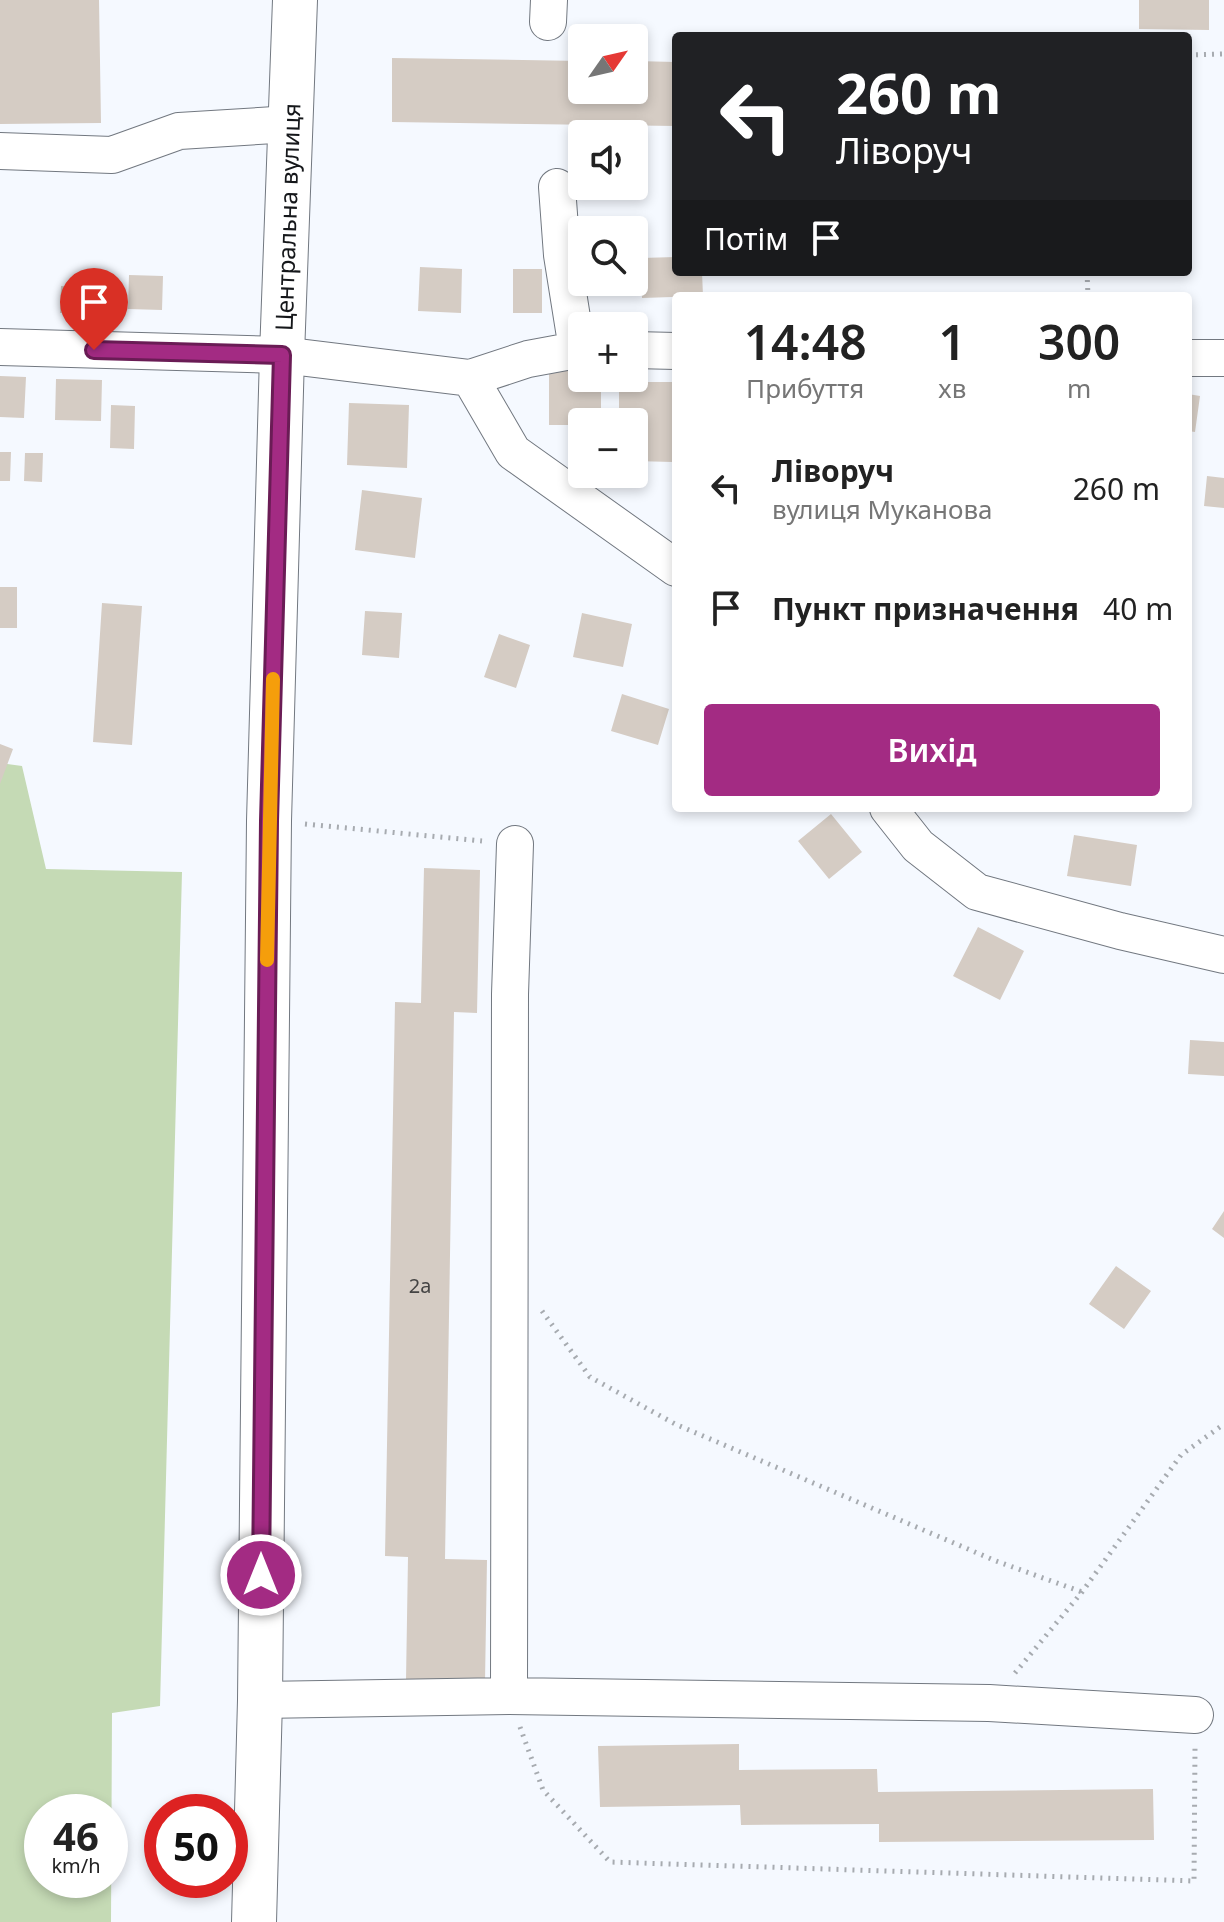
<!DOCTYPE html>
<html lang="uk">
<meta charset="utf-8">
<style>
body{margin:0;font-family:"Noto Sans",sans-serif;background:#f6f6f6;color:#222;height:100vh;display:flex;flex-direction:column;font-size:30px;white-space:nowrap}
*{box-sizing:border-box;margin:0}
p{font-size:26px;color:#767676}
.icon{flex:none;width:44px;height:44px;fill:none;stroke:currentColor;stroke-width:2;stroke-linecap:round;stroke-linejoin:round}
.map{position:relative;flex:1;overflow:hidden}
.sheet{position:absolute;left:672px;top:292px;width:520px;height:520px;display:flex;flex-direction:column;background:#fff;border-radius:8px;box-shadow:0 4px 12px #0003}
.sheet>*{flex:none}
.hud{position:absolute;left:672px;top:32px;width:520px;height:244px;border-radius:8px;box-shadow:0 4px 12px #0003;background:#202124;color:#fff;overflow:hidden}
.needle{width:52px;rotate:56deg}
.fabs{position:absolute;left:568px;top:24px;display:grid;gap:16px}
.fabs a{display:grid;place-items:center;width:80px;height:80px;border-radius:8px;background:#fff;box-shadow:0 4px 12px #0003;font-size:40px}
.speed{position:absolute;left:24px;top:1794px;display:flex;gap:16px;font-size:40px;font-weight:700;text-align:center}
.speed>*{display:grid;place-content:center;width:104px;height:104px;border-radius:50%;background:#fff;box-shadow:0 4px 12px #0003;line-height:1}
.speed small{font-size:20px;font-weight:400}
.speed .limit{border:12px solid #d22;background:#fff;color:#111}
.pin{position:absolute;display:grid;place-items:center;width:68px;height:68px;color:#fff;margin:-82px -34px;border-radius:50% 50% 50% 0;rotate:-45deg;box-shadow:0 0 8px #0007}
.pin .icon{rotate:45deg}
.me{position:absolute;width:88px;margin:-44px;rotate:0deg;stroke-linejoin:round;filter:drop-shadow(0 0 6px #0008)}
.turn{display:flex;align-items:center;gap:28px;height:168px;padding:0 32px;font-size:36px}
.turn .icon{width:104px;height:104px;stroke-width:2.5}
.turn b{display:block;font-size:56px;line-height:68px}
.then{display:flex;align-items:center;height:76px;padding:0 32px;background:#0003;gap:16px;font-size:30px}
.eta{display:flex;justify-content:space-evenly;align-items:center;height:136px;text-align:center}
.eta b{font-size:48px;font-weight:600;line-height:56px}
.primary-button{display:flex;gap:16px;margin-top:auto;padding:16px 32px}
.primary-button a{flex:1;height:92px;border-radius:8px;background:#a32b83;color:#fff;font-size:32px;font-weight:600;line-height:92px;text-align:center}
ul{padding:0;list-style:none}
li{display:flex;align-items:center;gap:24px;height:120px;padding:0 32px}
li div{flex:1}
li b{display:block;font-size:30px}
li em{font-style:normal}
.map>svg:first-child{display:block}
.green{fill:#c5dab5;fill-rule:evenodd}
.building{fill:#d5ccc4}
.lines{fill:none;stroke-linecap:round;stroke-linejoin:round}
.minor-casing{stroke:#727880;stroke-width:38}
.major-casing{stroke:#727880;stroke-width:46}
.path{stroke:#a7abb0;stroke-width:5;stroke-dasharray:2 6;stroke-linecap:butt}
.minor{stroke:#fff;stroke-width:36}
.major{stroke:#fff;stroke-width:44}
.route-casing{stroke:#6a1c55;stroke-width:20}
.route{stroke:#a32b83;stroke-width:14}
.slow{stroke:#f59e0b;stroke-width:14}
.labels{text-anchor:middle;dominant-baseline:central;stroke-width:7;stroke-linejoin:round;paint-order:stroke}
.number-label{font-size:20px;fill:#454444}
.street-label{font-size:24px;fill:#15171a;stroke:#fff}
</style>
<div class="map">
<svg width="1224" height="1922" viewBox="0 0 1224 1922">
<rect width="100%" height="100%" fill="#f5f9ff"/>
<path class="green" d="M0,763L22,766L46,869L182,872L160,1706L112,1713L111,1922H0ZM42,1812H110V1880H42Z"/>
<path class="building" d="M0,0H99L101,123L0,124Z
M1139,0H1209V30L1139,29Z
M392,58L582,61V90H634V61L676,62V126L392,122Z
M676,257V272H702L703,296L642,298L641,258Z
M420,267L462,269L461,313L418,311Z
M513,269H542V313H513Z
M129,275L163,276L162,310L128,309Z
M61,286L102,287L101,314L60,313Z
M549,368H582V378H601V422H582V425H549Z
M0,376L26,377L24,418L0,417Z
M56,379L102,380L101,421L55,420Z
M619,382H673V462L634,461V422H619Z
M1188,394L1200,396L1195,432L1188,431Z
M349,403L409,405L407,468L347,465Z
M111,405L135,406L134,449L110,448Z
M0,452H11L10,481H0Z
M25,453H43L42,482L24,481Z
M1207,476L1224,478V508L1204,506Z
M362,490L422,498L415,558L355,550Z
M0,587H17V628H0Z
M102,603L142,606L132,745L93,742Z
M365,611L402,613L399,658L362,655Z
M582,613L632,624L623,667L573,657Z
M499,634L530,645L516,688L484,677Z
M622,694L669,709L658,745L611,731Z
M0,744L13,749L0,784Z
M831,814L862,852L829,879L798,841Z
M1074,835L1137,845L1131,886L1067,876Z
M424,868L480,870L477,1013L454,1012L445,1559L487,1560L485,1682L406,1680L408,1557L385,1556L395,1002L421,1003Z
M978,927L1024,951L1000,1000L953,976Z
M1190,1040L1224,1042V1076L1188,1074Z
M1224,1211V1238L1212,1229Z
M1116,1266L1151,1291L1124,1329L1089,1304Z
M739,1744V1770L877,1769L878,1792L1153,1789L1154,1840L879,1842V1824L741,1825L740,1805L600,1807L598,1746Z"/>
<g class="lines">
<defs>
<path id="minor" d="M548,22L549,0
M0,151L112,155L179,131L291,124
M557,187L562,255L577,349
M0,347L282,355L470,378L528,359L582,349
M634,350L676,351
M1188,358H1224
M470,378L513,452L676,568
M888,808L918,846L977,892L1120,931L1224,955
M509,1696L510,994L515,844
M260,1700L509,1696L989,1703L1195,1715"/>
<path id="major" d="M254,1922L260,1700L269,821L282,355L295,0"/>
</defs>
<use href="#minor" class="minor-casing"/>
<use href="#major" class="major-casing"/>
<path class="path" d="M1188,55L1224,54
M1087,272L1088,296
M305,824L482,841
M542,1311L590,1377L675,1424L996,1561L1082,1592
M1015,1673L1082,1592L1181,1455L1224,1424
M520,1727L543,1790L610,1862L1194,1881L1195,1748"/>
<use href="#minor" class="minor"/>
<use href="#major" class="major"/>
</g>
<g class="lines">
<defs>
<path id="route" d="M94,350L282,355L269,821L261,1575"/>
</defs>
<use href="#route" class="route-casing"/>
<use href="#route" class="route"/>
<path class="slow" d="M267,960L273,679"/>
</g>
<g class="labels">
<g class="number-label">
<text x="420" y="1285">2а</text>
</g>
<g class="street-label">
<text transform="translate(287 217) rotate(-88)">Центральна вулиця</text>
</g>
</g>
</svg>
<div class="fabs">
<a><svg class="needle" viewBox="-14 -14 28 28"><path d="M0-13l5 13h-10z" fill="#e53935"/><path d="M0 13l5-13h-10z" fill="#767676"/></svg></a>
<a><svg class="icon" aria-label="sound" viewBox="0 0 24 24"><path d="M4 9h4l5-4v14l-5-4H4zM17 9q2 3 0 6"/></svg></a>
<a><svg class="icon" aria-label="search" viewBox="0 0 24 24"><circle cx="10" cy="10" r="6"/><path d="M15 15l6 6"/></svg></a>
<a>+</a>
<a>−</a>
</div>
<div class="speed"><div>46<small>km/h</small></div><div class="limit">50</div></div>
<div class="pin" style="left:94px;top:350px;background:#d93025"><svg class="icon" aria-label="arrive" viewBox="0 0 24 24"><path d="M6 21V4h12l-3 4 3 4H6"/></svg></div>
<svg class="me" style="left:261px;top:1575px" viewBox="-20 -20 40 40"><circle r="17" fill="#a32b83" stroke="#fff" stroke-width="3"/><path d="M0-11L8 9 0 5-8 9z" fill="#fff"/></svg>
<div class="hud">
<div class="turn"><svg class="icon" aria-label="left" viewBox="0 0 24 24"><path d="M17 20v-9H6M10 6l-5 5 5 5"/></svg><div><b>260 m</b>Ліворуч</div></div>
<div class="then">Потім<svg class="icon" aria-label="arrive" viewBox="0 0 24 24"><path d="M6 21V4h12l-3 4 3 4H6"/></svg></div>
</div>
<section class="sheet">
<div class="eta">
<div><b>14:48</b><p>Прибуття</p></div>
<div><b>1</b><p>хв</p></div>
<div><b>300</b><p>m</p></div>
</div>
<ul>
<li><svg class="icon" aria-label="left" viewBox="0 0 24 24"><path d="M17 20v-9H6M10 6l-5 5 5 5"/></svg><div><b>Ліворуч</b><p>вулиця Муканова</p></div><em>260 m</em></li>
<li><svg class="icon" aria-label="arrive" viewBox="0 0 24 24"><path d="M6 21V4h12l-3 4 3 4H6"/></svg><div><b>Пункт призначення</b></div><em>40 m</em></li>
</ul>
<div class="primary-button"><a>Вихід</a></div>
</section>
</div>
